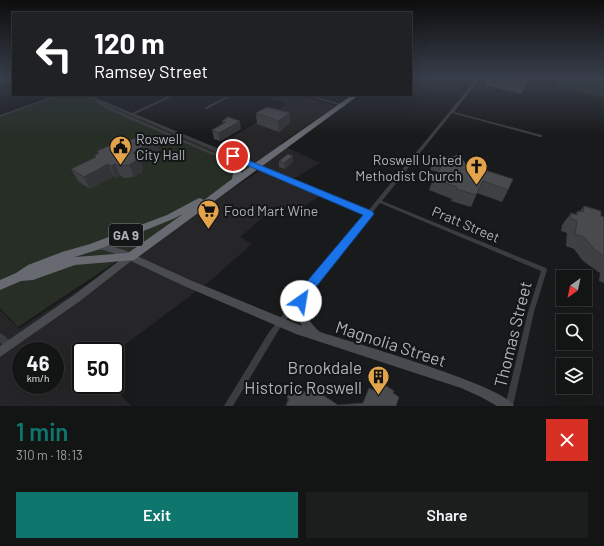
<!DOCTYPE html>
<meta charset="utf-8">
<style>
body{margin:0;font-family:Barlow,sans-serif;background:#1c1d1d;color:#f1f3f6;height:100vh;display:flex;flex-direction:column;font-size:15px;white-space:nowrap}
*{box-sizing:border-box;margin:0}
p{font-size:13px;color:#9d9ea0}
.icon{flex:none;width:22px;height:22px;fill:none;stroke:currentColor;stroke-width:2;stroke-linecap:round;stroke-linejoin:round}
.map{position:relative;height:406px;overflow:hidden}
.panel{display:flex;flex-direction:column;background:#131414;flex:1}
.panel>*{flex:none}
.top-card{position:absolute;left:12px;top:12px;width:400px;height:84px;border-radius:0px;box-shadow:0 4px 16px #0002,0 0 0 1px #323334;background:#202124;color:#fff;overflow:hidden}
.needle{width:26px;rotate:213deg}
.fabs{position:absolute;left:556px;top:270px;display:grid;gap:8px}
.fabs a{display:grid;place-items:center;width:36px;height:36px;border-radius:0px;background:#131414;box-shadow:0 4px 16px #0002,0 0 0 1px #323334;font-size:20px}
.speed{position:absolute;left:12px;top:342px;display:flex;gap:8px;font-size:20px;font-weight:700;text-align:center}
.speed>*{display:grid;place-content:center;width:52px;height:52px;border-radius:50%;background:#131414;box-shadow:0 4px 16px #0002,0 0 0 1px #323334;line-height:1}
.speed small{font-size:10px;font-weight:400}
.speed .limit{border:2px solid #111;border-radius:6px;background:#fff;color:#111}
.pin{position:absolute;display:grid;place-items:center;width:34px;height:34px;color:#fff;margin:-17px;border:2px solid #fff;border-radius:50%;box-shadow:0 1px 4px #0007}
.me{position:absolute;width:44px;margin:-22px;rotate:32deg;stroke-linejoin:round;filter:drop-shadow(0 0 3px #0008)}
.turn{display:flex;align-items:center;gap:14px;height:84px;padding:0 16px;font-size:18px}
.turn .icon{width:52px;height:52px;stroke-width:2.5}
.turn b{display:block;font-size:28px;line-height:34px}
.round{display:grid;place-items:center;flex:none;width:42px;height:42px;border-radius:0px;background:#1c1d1d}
.summary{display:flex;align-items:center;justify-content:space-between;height:68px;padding:0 16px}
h1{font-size:24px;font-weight:600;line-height:30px;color:#0f766e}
.action{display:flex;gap:8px;margin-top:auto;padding:8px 16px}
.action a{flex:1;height:46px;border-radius:0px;background:#0f766e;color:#fff;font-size:16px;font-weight:600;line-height:46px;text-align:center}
.action a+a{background:#1c1d1d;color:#f1f3f6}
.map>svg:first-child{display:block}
.built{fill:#262628;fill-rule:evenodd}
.green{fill:#262e26}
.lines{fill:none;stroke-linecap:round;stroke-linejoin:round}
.street{fill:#3b3c40;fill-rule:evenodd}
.secondary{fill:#494b50;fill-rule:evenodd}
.highway{fill:#676a71;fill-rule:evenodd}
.wall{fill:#3f4043}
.shaded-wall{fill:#333437}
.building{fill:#494a4e;stroke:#333437}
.route{fill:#1a73e8;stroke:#114b97}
.labels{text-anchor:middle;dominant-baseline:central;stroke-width:4;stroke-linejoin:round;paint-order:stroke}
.shield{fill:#141516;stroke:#7f8389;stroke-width:1}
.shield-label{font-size:13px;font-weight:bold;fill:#adb2ba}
.poi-label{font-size:14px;fill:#adb2ba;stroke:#141516;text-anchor:start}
.street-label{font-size:14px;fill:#adb2ba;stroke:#141516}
.near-street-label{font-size:17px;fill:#adb2ba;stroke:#141516}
.near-poi-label{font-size:17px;fill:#adb2ba;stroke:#141516;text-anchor:end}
</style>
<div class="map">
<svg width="604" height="406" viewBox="0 0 604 406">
<rect width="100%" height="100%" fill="#191a1b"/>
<path class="built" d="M263,95H299L336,106L280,144L320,163L288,182L320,196L298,210L276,206L240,237L252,244L210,281L115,352L81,351V385H112L131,406H0V310L19,329L264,168L218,146L287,104ZM21,351H55V385H21Z"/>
<path class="green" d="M558,78H578L604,83V111L603,98L555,86Z
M63,95H86L148,123L253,166L129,253L18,327L0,308V117Z"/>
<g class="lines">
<path class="street" d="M477,78H480L454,112L542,135V137H540L452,113L382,201L546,268L547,270L534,312L513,406H505L528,312L541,271L380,203L282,325L275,336L233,406H224L269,332L278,321L365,214L231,157V159H229L210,154L109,110L96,102V100L84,95H89L132,113L171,95H176L135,114L368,211ZM104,104L229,157L212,152L111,108Z
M13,79V81L0,85V83Z
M57,95H62L0,117V115Z
M229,95H233L207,109L204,108Z
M305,95H311L344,105L341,106Z
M0,333C5,335 10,341 12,346L11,349L8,350L5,349L0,342Z"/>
<path class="secondary" d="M95,244H104L124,250L190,280L302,326C296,315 294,303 300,291L303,290L306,291C308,295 307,297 306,301C304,315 310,323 320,332C348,341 506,386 514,406H497L481,397L461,388L296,334L184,286L131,261L80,301L0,357V346L74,295L124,257L104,250L92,249L91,247L92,245Z"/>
<path class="highway" d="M352,95H359L134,260L75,265L33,280L21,281L0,290V280L16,273L28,265L62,252L90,244L167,215L197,199L200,198L204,200L232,179L234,169L223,160V156H229L241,166V173ZM183,214L128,253L75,257L62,261L97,250L173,219Z"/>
</g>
<path class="wall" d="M487,78H528L527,79H529L521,94L485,85Z
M256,113L290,123L279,132L257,124Z
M222,121L241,129L220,141L214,139L212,130L223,124Z
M156,140L160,151L141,161L142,163H141L143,168L142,172L134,177L124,178L120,175L116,178L114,176L90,189L78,181L71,169L94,158V156L98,153L97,151L116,145L123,144Z
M463,157L462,159L466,164L508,190L502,202L477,193L471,207L451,201L452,199L429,190L433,179L438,172L430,170L434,158Z
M279,161L293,162L285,169L279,167Z
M584,206L601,216L604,217V283L599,281L600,273L583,261L574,249L566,246L567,233L561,231L562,225L571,213L575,214L578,211H580Z
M373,390L393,393L396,406H286V405L288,402L287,397L308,394L338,405L363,403Z"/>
<path class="shaded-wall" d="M290,113V123L279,132L278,121Z
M240,121L241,129L220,141L219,133Z
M156,140L160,151L141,161L142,163H141L143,168L142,172L134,177L129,165L133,153L136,150Z
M293,156V162L285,169L284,163Z
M108,164L114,176L90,189L84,177Z
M115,164L120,175L116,178L111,166Z"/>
<path class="building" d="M498,78H528L527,79H529L526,84Z
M267,107L290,113L278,121L256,113Z
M228,117L240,121L219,133L212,130L226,122L222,121Z
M143,134L156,140L136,150L137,151L133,153L138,156L137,160L129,165L119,166L115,164L111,166L108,164L84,177L71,169L96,157L94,156L99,153L97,151L113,144L116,145L121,143L123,144Z
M288,154L293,156L284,163L279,161Z
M456,155L463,157L462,159L466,164L513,179L508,190L483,181L476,195L456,189L457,187L433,179L444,162L434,158L455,156Z
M584,206L601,211V216L604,217V256L594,249L584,237L575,234L577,221L570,218L571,213L577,215L578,211L583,212Z
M377,382L381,385L382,383L394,391L393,393L399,397L396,406H288L286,405L289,399L287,397L296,385L308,394L312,388L338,405L363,403L369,388L373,390Z"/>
<linearGradient id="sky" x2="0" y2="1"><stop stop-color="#0e0e0f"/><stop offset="0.58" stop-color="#383e4a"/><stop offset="1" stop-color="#383e4a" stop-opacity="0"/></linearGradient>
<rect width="604" height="135" fill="url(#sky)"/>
<path class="route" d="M233,154L372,211L374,214L308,297L305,305L301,306L297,305L295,301L299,291L363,215L230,158V155Z"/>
<defs>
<symbol id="civic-pin" viewBox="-11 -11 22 30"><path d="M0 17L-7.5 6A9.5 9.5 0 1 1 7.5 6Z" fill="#e2a34b" stroke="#141516"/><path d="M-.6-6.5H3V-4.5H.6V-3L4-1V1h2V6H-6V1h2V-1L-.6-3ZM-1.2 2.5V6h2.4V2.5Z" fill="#111"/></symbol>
<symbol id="church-pin" viewBox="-11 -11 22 30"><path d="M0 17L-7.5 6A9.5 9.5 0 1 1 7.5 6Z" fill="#e2a34b" stroke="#141516"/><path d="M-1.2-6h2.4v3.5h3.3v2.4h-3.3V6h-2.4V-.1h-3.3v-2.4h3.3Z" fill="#111"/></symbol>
<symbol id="supermarket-pin" viewBox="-11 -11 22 30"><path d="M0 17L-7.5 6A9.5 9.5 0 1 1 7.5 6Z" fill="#e2a34b" stroke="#141516"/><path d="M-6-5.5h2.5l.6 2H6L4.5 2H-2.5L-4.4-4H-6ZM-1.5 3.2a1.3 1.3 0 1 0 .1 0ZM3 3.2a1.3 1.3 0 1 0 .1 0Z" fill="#111"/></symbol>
<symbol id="building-pin" viewBox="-11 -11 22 30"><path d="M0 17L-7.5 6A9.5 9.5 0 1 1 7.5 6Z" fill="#e2a34b" stroke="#141516"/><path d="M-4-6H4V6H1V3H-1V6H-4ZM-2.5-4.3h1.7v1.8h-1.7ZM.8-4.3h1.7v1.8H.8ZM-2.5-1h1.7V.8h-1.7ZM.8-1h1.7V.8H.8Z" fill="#111"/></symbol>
</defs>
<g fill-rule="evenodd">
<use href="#civic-pin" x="108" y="134" width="25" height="34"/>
<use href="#church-pin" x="464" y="154" width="25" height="34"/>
<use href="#supermarket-pin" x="196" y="198" width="25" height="34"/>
<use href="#building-pin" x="366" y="364" width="25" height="34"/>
</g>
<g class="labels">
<rect class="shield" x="109" y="224" width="34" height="22" rx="3"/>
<g class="shield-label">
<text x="126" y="235">GA 9</text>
</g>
<g class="poi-label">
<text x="136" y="138">Roswell<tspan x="136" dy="16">City Hall</tspan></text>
<text x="462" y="159" text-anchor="end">Roswell United<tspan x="462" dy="16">Methodist Church</tspan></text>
<text x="224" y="210">Food Mart Wine</text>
</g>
<g class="street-label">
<text transform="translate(466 224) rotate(23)">Pratt Street</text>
</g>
<g class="near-street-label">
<text transform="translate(512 334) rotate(-76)">Thomas Street</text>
<text transform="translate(391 343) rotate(18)">Magnolia Street</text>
</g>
<g class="near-poi-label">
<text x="362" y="367">Brookdale<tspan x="362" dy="20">Historic Roswell</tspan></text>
</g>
</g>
</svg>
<div class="fabs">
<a><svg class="needle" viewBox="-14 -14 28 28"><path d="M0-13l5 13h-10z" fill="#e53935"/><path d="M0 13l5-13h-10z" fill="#9d9ea0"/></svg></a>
<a><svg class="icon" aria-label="search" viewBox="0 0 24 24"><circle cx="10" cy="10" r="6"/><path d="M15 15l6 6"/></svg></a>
<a><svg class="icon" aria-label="layers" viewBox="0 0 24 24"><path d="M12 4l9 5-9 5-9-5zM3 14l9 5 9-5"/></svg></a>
</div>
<div class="speed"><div>46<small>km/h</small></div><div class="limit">50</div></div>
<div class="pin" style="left:233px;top:156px;background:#d93025"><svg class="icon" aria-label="arrive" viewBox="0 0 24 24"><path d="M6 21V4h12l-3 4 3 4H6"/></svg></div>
<svg class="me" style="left:301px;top:301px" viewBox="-20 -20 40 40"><circle r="19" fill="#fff"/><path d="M0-13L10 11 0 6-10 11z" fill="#1a73e8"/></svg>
<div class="top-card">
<div class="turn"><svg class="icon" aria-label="left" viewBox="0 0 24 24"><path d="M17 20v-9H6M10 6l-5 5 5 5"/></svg><div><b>120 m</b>Ramsey Street</div></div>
</div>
</div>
<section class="panel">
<div class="summary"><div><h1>1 min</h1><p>310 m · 18:13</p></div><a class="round" style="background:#d93025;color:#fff"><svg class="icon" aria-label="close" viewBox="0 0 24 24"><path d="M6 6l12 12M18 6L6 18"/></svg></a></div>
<div class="action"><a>Exit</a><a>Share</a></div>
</section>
